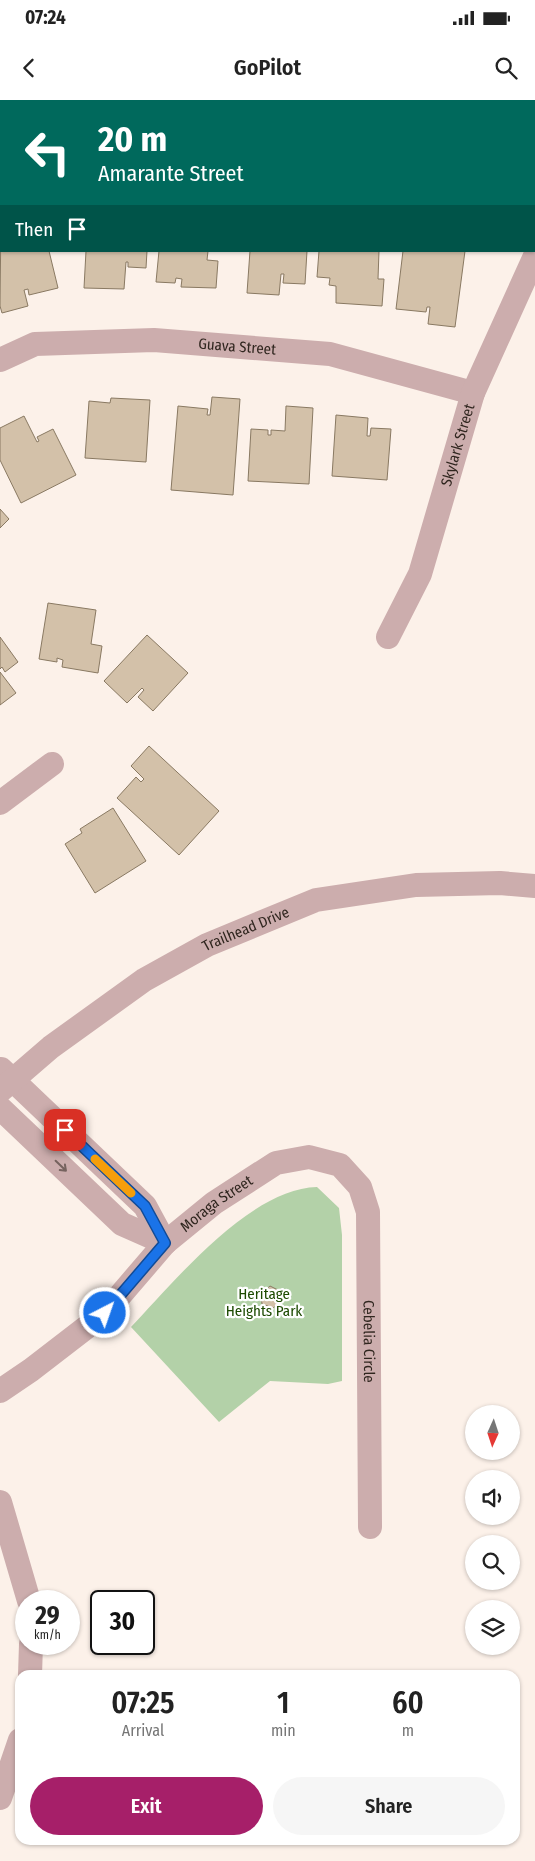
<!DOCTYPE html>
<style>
body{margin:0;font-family:"Fira Sans Condensed",sans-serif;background:#f6f6f6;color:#222;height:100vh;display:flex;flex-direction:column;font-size:19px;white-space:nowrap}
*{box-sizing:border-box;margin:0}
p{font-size:16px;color:#767676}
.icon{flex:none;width:28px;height:28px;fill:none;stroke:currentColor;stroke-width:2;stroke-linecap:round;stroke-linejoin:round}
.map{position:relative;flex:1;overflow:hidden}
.panel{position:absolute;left:15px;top:1570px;width:505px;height:175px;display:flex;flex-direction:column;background:#fff;border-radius:15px;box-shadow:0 1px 4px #0004}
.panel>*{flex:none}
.top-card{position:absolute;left:0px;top:0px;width:535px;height:152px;box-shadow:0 1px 4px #0004;background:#00695c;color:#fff;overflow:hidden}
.needle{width:32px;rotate:183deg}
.buttons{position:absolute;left:465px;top:1305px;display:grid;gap:10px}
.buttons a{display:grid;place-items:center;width:55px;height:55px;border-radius:50%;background:#fff;box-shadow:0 1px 4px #0004;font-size:25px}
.speed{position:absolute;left:15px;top:1490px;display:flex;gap:10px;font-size:25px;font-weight:700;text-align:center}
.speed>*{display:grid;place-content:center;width:65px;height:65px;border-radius:50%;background:#fff;box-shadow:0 1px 4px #0004;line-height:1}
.speed small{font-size:12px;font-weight:400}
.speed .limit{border:2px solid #111;border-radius:8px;background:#fff;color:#111}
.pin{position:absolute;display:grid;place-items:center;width:42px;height:42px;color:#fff;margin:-21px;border-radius:10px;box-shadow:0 2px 8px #0006}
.me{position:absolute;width:55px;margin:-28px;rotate:41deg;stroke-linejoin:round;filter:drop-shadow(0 0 4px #0008)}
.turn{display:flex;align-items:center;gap:18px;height:105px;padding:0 15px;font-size:22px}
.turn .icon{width:65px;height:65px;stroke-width:2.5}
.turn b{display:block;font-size:35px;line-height:42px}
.then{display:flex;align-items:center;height:48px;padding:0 15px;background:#0003;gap:10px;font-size:19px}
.eta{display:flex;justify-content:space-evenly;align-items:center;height:85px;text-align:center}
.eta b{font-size:30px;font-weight:600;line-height:35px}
.cta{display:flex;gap:10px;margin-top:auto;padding:10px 15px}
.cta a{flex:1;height:58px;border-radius:30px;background:#a61f69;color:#fff;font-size:20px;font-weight:600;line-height:58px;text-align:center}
.cta a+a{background:#f6f6f6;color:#222}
.status{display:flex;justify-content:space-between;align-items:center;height:35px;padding:0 25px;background:#fff;direction:ltr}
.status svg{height:14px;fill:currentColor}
header{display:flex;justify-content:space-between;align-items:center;height:65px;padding:0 15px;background:#fff;font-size:22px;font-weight:600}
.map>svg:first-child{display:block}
.green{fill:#b3d1a8}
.building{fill:#d3c1a9;stroke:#897962}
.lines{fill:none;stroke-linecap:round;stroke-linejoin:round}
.street{stroke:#ccadad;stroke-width:24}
.oneway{stroke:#76635f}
.route-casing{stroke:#114b97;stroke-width:12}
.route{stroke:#1a73e8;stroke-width:9}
.slow{stroke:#f59e0b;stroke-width:9}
.labels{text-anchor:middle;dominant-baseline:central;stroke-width:4.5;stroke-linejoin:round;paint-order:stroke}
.street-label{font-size:15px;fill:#30261f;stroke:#fff}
.park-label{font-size:15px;fill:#1c4a00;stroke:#fff}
</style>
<div class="status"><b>07:24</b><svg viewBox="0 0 49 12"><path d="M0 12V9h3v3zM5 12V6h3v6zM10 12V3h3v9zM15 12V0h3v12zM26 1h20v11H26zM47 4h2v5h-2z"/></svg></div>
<header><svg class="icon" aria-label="back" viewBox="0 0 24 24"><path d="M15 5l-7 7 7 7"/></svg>GoPilot<svg class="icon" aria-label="search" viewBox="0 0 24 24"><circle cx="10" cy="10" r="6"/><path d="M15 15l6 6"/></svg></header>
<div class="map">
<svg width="535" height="1761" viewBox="0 0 535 1761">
<rect width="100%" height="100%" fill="#fcf1e9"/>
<path class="green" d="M317,1087L339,1108L342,1135V1281L328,1284L270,1281L219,1322L131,1227C175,1181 249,1089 317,1087Z"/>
<path class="building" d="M0,0H60V1H1V47Z
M76,0H136L76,1Z
M156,0H212L156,1Z
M225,0H287L225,1Z
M307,0H363L307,1Z
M377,0H437L377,1Z
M456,0H518L456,1Z
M1,115V151H49L58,188L29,195L28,189L24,190L28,206L2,213L0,206Z
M86,151H147L146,168L128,167V162H126L124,189L84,188Z
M159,151H208L207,160L218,161L216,188L181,187L182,179L176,178L175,183L156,182Z
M250,151H307L305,184L283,183L284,174H281L279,195L247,193Z
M319,151H379L378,179H384L382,206L336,203V186L329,185L330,178L317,177Z
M403,151H465L455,227L428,224L430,207H427L426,212L396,209Z
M212,297L240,299L233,395L171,390L178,306L208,309L207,315H210Z
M111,298L150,300L146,362L85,358L89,301L110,303Z
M286,306L313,308L309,384L248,381L251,329L268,330V335H271V330L285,331Z
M336,315L368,318L367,336H370L371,328L391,329L387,380L332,376Z
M24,316L37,342L39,341L37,337L53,329L76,375L21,403L0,360V328Z
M0,409L9,419L0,428Z
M48,503L96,510L91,544L102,546L98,573L62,567L63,560L57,558V562L39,559Z
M147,535L188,573L153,611L138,597L144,590L142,588L127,603L104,581Z
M0,537L18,562L5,572L2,567L0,569Z
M0,572L16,593L0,605Z
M149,646L219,711L179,755L117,698L136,677L141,682L144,679L131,666Z
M113,708L146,761L95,793L65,744L82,733L80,729Z
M270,1186L280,1191L281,1202L273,1208L262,1204L261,1194Z"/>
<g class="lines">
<g class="street">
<path id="s1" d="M0,260L35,244L154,240L330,254L473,293"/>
<path id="s2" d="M388,537L420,474L473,293L535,156"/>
<path d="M0,703L52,664"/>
<path d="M1,969L145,1106L165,1143"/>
<path id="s3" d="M0,991L51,947L144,880L207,845L316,800L416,785L500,783L535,786"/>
<path d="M0,1008L122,1124L165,1143"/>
<path id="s4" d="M0,1291L31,1270L105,1213L165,1143L214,1103L276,1063L309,1057L340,1065L360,1087L368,1112L370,1427"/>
<path d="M0,1402L29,1501"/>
<path d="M30,1575L31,1544"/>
<path d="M0,1698L20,1640"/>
</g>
</g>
<defs><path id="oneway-shaft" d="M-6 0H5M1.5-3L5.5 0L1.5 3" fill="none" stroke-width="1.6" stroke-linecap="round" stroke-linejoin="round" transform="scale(1.25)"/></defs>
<use class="oneway" href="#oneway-shaft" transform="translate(61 1066) rotate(44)"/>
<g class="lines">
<defs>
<path id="route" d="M65,1030L145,1106L165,1143L105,1213"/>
</defs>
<use href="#route" class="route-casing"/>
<use href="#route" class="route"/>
<path class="slow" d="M95,1059L131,1093"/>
</g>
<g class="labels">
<g class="street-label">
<text stroke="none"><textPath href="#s1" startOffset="241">Guava Street</textPath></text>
<text stroke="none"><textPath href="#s2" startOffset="205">Skylark Street</textPath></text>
<text stroke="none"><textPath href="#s3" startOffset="296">Trailhead Drive</textPath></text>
<text stroke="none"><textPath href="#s4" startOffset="288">Moraga Street</textPath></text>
<text stroke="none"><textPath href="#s4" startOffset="611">Cebelia Circle</textPath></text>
</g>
<g class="park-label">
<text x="264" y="1194">Heritage<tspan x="264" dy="17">Heights Park</tspan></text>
</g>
</g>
</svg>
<div class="buttons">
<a><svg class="needle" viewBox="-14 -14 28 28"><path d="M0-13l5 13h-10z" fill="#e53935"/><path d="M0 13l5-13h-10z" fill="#767676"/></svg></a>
<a><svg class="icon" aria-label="sound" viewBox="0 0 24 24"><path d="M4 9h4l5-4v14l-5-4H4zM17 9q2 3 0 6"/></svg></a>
<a><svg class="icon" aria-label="search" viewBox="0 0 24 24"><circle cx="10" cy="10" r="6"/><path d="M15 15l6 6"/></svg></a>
<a><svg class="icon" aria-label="layers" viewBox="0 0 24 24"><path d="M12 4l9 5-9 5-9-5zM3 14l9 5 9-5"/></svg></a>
</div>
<div class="speed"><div>29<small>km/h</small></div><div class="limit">30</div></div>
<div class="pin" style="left:65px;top:1030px;background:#d93025"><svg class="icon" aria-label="arrive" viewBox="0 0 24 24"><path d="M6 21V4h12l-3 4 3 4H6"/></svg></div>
<svg class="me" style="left:105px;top:1213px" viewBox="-20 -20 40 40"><circle r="17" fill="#1a73e8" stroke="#fff" stroke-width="3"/><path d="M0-11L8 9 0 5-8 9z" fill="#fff"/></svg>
<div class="top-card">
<div class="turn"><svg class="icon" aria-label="left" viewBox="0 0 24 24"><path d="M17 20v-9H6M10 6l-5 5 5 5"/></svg><div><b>20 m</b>Amarante Street</div></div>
<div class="then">Then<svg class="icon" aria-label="arrive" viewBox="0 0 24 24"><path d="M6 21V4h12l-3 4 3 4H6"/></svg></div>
</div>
<section class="panel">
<div class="eta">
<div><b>07:25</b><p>Arrival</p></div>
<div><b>1</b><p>min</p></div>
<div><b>60</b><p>m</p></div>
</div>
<div class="cta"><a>Exit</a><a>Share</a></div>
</section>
</div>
